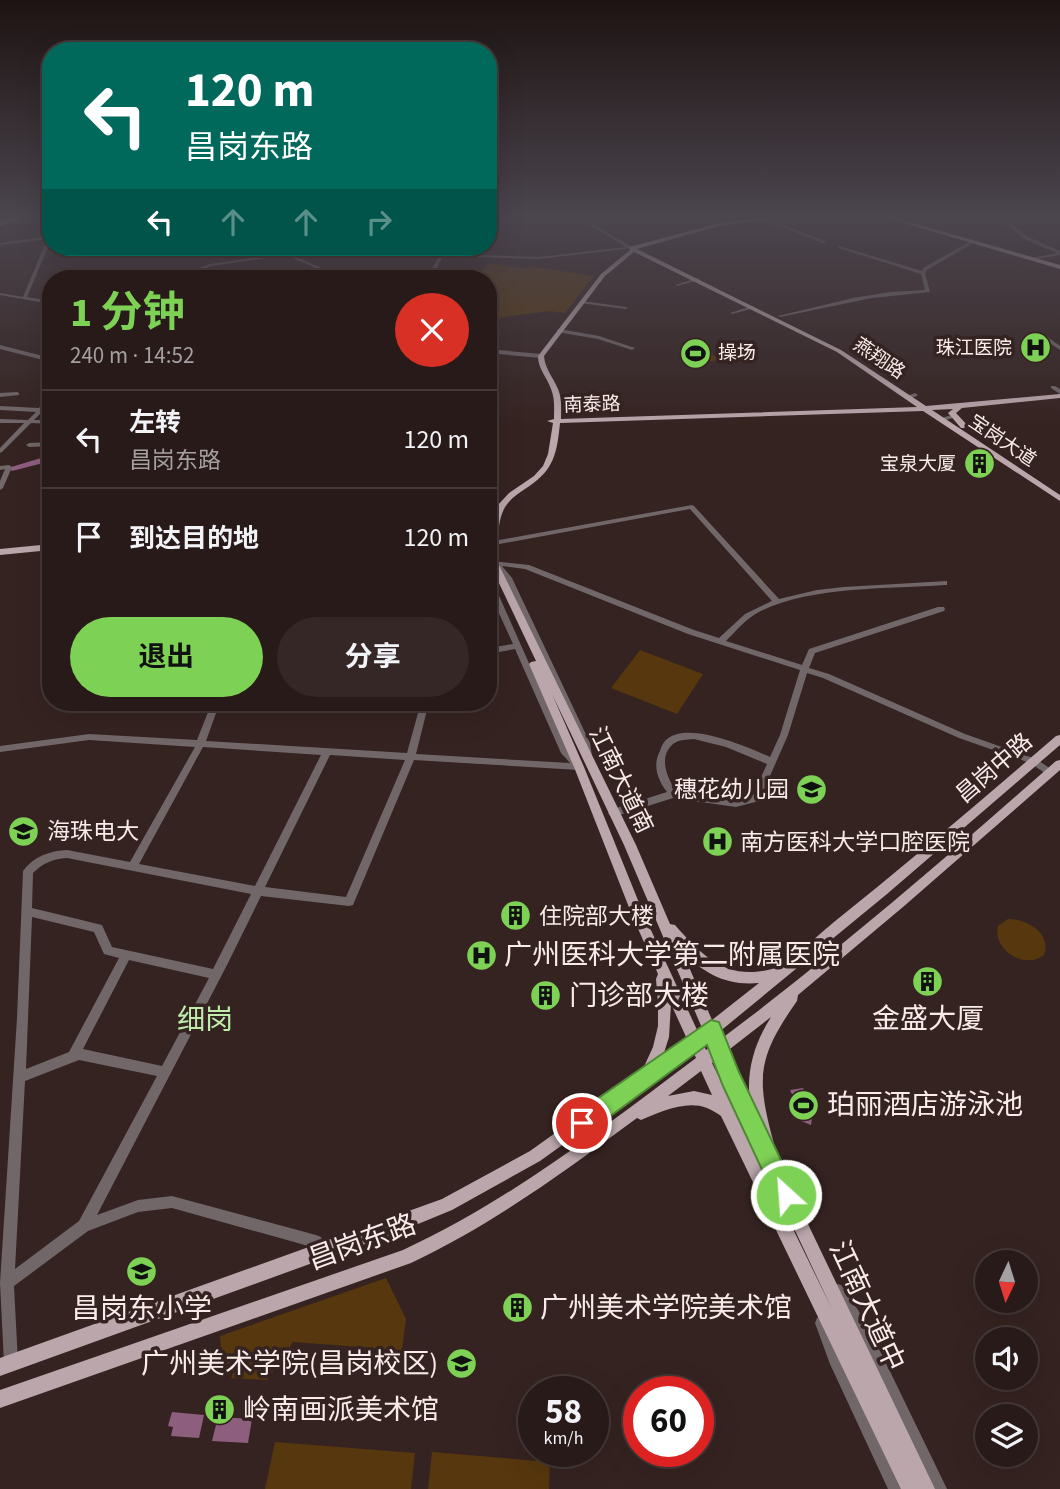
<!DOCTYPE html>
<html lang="zh">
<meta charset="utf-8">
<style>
body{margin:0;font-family:"Source Sans 3","Noto Sans SC",sans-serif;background:#342726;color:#f1f3f6;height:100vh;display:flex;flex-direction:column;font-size:26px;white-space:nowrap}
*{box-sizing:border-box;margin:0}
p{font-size:23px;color:#a5a1a2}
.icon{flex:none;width:38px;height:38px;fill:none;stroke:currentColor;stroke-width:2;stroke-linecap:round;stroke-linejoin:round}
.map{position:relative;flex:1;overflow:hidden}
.details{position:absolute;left:42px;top:270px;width:455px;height:441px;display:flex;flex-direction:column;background:#281a19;border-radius:28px;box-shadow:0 7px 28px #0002,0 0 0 2px #443838}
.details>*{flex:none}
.guide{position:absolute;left:42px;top:42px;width:455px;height:214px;border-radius:28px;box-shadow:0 7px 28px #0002,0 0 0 2px #443838;background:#00695c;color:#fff;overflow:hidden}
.needle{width:46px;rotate:184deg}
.controls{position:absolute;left:975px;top:1250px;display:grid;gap:14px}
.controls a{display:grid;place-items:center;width:63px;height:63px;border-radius:50%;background:#281a19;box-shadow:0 7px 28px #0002,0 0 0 2px #443838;font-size:35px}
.speed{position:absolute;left:518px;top:1376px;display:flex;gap:14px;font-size:35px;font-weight:700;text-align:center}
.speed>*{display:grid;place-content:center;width:91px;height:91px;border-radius:50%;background:#281a19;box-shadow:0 7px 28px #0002,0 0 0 2px #443838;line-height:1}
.speed small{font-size:18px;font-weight:400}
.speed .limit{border:10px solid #d22;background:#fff;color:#111}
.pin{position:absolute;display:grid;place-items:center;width:60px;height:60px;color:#fff;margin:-30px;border:4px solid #fff;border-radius:50%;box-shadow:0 2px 7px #0007}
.me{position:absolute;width:77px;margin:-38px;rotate:334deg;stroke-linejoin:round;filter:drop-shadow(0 0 5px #0008)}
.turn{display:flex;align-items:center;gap:24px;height:147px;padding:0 28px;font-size:32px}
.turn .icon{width:91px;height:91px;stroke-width:2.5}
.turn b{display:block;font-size:49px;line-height:60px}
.lanes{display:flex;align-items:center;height:66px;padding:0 28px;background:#0003;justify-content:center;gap:35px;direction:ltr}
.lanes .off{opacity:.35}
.round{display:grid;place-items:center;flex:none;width:74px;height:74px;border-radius:37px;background:#342726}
.headline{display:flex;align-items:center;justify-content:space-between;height:119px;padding:0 28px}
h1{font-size:42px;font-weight:700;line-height:52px;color:#7dd154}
.cta{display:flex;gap:14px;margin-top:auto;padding:14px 28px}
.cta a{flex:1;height:80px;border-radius:42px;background:#7dd154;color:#111;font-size:28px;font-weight:700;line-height:80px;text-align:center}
.cta a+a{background:#342726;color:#f1f3f6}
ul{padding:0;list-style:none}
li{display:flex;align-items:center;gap:21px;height:98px;padding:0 28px;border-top:2px solid #443838}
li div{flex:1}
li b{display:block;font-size:26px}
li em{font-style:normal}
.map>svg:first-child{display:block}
.green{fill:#57370d}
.water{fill:#8e5e7f}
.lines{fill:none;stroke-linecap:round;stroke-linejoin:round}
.river{fill:#8e5e7f;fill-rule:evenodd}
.minor{fill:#716769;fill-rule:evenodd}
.major{fill:#baa6ab;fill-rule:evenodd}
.highway-bridge{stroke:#d7bfc5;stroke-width:7}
.route{fill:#7dd154;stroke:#518837;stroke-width:2}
.labels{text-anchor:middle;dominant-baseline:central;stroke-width:7;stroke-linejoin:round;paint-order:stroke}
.far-poi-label{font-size:19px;fill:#f8ebea;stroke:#352321;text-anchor:end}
.far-street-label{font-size:19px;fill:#f8ebea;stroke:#352321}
.street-label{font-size:23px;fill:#f8ebea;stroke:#352321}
.poi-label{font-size:23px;fill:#f8ebea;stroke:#352321;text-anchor:start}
.near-poi-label{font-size:28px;fill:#f8ebea;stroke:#352321;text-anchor:start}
.near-neighbourhood-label{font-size:28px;fill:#beecaa;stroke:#352321}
.near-street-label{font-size:28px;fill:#f8ebea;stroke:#352321}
</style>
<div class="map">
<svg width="1060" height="1489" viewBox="0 0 1060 1489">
<rect width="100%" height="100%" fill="#352321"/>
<path class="green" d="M490,263L527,269L530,266L594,276L565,313L550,311L488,319V278H474Z
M694,343L720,360L697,363L679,352L681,347Z
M640,650L703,674L677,714L611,688Z
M1008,919C1027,919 1052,933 1044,955C1025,970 992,950 998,926Z
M386,1278L406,1319L402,1350L293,1342L267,1380L231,1378L237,1365L222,1363L220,1336Z
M275,1442L415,1453L411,1489H265Z
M432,1452L550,1462L549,1489H428Z"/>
<path class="water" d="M803,1088L814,1107L811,1125L793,1118L796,1103L790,1090Z
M172,1412L204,1415L199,1438L171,1436L173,1427L168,1426Z
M218,1417L252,1419L248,1443L212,1441Z"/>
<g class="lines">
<path class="river" d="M51,455V461L12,471L8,468Z"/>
<path class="minor" d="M576,217H582L633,248L539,259L443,256L433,275L423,278H417L429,273L440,255L442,254L539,257L626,247Z
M903,217H908L903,220L901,219Z
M998,217H1003L1028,237L1060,251V255L1032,260V258L1057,253L1024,239Z
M1050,217H1055L1060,221V224Z
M764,218H766L827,242L823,243L764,220Z
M49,233H51V240L27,297L51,301V304L0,295V293L23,297L47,239L0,245V243L48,236Z
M971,241L975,242L927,270L925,273L930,292L872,298L780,317L778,316L853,298L890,292L925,290L921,274L839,248V246L922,271L923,268Z
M416,247H420L418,250L428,254V256L414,252Z
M287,253L331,272L397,277L399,278H382L330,274L286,255L211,266L179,278H173L210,264Z
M697,278L699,279V280L677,286L675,285Z
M582,301L626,307L628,308L626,309L580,303V301Z
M752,306L754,307V308L732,314L730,313Z
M559,329L599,336L635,348L632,350L598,339L557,332V330Z
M1038,333H1042L1060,346V350L1038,335Z
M0,345L51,358V362L0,349Z
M488,349L541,354L544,356L541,358L488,353Z
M1051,386H1055L1060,389V394L1051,388Z
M17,392L19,393V395L0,397V393Z
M51,392C51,404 42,412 34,420H51V424L31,423L2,452L0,453V448L24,423H0V419L28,420L36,412L0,410V406L39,408L49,393Z
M915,393L918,395L917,396L908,399L905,397Z
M951,415L953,416V418L942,421L939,419Z
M51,442V446L29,447L26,445L29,443Z
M9,465L12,467L3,488L0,490V481L5,469L0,470V466Z
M692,505L694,506L779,599L817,590L844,587L947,581V585H944C889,589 801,586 754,615C743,622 735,632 726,641L802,665L809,649L938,607H944L945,609L944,611L815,653L809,668L829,674L965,734L1036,759L1054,771L1056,773L1054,775H1048L1030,763L959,738L823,678L807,673L788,735L759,801L736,807L673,798L613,817L610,816L608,813L610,810L667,792C658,780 652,766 660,751C661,748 662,744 665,741C685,719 747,747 770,757L780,735L800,670L688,634L525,569L502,566L512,578L590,743L592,756L591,758H585L582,743L505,579L492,565V561L529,565L694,630L719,638L745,614L772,601L690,509L494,545L491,543L494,541ZM694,739L726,747L767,764L753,795L736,799L676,791C667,778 658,757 673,744C679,739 687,740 694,739Z
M488,578L492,580L568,751L582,765L583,767L582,769L579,770L414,760L353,905L349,906L261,896L227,965L97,1215L138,1200L172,1196L316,1235L321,1237L328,1252L326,1257L321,1259L316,1257L312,1247L172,1208L138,1212L88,1231L14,1286L18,1363L16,1368L11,1370L6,1368L4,1363L0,1283L17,1018L23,871C34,856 50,851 67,850L130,862L195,747L89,740L0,752V746L89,734L197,740L212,702H220L206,741L407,753L421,702H429L416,754L570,763L561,753L515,649L488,654V648L513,644L488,589ZM203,747L321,755L255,886L139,864ZM330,755L405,760L346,897L265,887ZM67,858L251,894L213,969L112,947L102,925L32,908L33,873C43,863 53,859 67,858ZM32,917L94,932L104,954L119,958L69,1052L26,1069ZM129,960L209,978L162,1066L83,1049ZM79,1060L157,1076L79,1221L15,1269L25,1081Z
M838,1284L843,1286L868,1326L947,1489H931L858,1336L833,1296L831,1291L833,1286Z
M822,1316L827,1318L841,1356L904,1489H888L830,1364L815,1323L817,1318Z"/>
<path class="major" d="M774,217H795L723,225L637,249L841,350L926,406L1060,394V398L962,408L956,413L968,426L964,428H961L948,413L953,409L932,410L1060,495V501L923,411L560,423C557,453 554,470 528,487C519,493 509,499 504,509C497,523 498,541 498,557L496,559L636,845L670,924L675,925C704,958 728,982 776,968C786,965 823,931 834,922C909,862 983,799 1056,736L1060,735V745L887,894L718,1033L721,1039C837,952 947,857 1056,761L1060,760V770L903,907L798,995L797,1001C757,1058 756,1078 774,1144L772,1149L935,1489H901L721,1116C717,1113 712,1110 707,1108C685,1100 661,1112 641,1120L637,1118C564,1172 493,1224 411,1263L0,1408V1390L403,1250C509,1201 603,1128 696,1058L693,1051L540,1161L452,1210L401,1231L0,1376V1358L442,1199L530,1151L642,1071L653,1047L658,1026V1004L656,979L658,974L632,915L574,767L529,664L531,662L536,661L488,560V548L490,549L492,519L498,505L509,493L534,476L543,466L548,454L553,423L547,421L554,419C554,409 555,398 551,389C547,377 538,369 538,356L601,274L630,250L629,247L723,222ZM634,252L837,352L917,407L561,419C561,409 562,398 558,389C553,377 545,369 544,356L605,276ZM552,694L624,845L702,1028L698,1032L644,915L584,767ZM682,951C704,974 727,986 759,983L712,1020ZM671,1004L687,1039L663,1056L669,1037ZM771,1017C754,1044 746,1071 750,1103L726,1052ZM708,1041L710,1047L706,1050L703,1044ZM716,1060L726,1084L832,1309L712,1063ZM701,1071L712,1095L694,1091L668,1096Z
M883,217H892L1060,265V269Z
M51,544V550L0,555V549Z"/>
<path class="highway-bridge" d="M0,222L18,217"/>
</g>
<linearGradient id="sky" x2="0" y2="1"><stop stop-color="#1d1312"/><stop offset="0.51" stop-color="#4b454e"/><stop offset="1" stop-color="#4b454e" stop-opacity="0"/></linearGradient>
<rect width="1060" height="426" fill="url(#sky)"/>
<path class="route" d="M711,1020L719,1022L739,1072L794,1187L798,1195L794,1204L786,1207L778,1204L723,1086L707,1045L590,1131L582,1134L574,1131L571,1123L574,1115Z"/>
<defs>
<symbol id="hospital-disc" viewBox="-11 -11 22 22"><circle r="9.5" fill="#7dd154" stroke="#352321"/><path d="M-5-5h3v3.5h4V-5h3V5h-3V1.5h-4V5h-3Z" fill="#111"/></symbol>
<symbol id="stadium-disc" viewBox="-11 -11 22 22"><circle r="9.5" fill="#7dd154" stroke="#352321"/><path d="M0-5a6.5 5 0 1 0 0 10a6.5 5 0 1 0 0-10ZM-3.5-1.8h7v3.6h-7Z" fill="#111"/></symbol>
<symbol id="building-disc" viewBox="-11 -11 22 22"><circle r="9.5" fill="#7dd154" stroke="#352321"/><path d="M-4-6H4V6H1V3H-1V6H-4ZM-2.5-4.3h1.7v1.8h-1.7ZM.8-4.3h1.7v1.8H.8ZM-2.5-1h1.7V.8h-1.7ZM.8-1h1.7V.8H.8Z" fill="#111"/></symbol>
<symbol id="school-disc" viewBox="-11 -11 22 22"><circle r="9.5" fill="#7dd154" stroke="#352321"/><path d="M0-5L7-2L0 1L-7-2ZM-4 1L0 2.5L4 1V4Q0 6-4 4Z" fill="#111"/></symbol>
<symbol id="university-disc" viewBox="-11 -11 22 22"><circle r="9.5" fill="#7dd154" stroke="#352321"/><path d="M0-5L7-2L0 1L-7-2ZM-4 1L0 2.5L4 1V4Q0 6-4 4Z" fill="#111"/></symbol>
</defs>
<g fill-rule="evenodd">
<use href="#hospital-disc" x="1018" y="330" width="35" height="35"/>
<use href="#stadium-disc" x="678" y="336" width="35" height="35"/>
<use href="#building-disc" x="962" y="446" width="35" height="35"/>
<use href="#school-disc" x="794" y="772" width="35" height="35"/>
<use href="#school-disc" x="6" y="814" width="35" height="35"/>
<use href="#hospital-disc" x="700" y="824" width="35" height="35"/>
<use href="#building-disc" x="498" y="898" width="35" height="35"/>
<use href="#hospital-disc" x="464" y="938" width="35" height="35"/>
<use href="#building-disc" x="910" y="964" width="35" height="35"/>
<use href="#building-disc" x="528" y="978" width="35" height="35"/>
<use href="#stadium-disc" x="786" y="1088" width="35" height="35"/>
<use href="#school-disc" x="124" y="1254" width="35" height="35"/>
<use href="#building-disc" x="500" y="1290" width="35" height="35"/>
<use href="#university-disc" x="444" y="1346" width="35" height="35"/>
<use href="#building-disc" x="202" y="1392" width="35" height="35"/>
</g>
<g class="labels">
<g class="far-poi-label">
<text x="1012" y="348">珠江医院</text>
<text x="718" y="353" text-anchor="start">操场</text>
<text x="956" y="464">宝泉大厦</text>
</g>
<g class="far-street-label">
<text transform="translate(879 359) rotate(34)">燕翔路</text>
<text transform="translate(592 405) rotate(-2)">南泰路</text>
<text transform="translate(1002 441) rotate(34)">宝岗大道</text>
</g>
<g class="street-label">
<text transform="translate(994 768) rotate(-41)">昌岗中路</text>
<text transform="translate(621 780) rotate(64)">江南大道南</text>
</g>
<g class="poi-label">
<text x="789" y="789" text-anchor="end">穗花幼儿园</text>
<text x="47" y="831">海珠电大</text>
<text x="740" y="842">南方医科大学口腔医院</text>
<text x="539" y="916">住院部大楼</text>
</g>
<g class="near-poi-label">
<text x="504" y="955">广州医科大学第二附属医院</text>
<text x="569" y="996">门诊部大楼</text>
<text x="928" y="1019" text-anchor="middle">金盛大厦</text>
<text x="827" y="1105">珀丽酒店游泳池</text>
<text x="540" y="1308">广州美术学院美术馆</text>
<text x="142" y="1309" text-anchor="middle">昌岗东小学</text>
<text x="438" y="1364" text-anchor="end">广州美术学院(昌岗校区)</text>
<text x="243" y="1410">岭南画派美术馆</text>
</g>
<g class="near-neighbourhood-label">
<text x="205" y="1020">细岗</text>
</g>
<g class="near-street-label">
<text transform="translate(362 1242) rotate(-20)">昌岗东路</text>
<text transform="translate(867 1306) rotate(65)">江南大道中</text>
</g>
</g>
</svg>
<div class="controls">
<a><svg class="needle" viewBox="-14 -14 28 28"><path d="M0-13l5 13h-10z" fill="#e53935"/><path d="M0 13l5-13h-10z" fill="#a5a1a2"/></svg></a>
<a><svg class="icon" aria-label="sound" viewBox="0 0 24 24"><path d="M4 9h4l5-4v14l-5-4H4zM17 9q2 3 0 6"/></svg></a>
<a><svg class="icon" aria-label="layers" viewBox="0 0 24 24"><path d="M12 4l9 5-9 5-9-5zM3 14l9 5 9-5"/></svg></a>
</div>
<div class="speed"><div>58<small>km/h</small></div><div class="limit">60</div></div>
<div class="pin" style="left:582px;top:1123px;background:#d93025"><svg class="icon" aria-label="arrive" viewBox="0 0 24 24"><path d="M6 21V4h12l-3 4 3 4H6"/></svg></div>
<svg class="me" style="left:786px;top:1195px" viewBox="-20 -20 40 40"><circle r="17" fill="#7dd154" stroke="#fff" stroke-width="3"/><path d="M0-11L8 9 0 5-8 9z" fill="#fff"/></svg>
<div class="guide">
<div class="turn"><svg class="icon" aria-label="left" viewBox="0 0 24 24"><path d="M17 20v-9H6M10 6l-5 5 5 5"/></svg><div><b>120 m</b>昌岗东路</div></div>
<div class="lanes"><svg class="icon" aria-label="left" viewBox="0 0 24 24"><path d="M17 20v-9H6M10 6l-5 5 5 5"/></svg><svg class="icon off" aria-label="ahead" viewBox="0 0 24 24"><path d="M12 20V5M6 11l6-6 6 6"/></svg><svg class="icon off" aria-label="ahead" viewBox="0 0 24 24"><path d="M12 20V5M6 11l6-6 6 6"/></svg><svg class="icon off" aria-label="right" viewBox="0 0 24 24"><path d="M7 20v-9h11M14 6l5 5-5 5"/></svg></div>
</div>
<section class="details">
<div class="headline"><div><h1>1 分钟</h1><p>240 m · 14:52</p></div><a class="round" style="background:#d93025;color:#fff"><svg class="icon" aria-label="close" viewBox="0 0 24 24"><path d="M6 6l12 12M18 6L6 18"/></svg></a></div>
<ul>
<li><svg class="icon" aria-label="left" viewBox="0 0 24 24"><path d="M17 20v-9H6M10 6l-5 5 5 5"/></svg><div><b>左转</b><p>昌岗东路</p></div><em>120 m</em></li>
<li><svg class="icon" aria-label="arrive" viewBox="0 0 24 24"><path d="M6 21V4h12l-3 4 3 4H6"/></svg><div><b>到达目的地</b></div><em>120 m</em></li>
</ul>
<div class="cta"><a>退出</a><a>分享</a></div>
</section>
</div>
